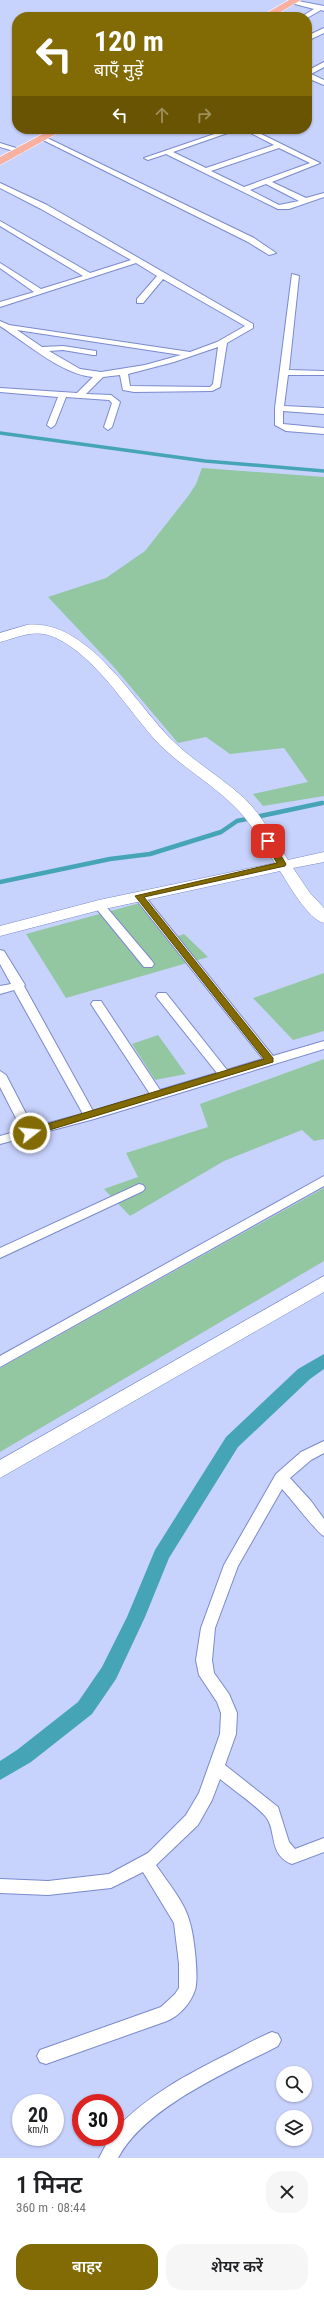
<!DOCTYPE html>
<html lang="hi">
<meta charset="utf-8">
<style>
body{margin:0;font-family:"Roboto Condensed","Noto Sans Devanagari",sans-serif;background:#f6f6f6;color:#202124;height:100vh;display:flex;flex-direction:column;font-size:15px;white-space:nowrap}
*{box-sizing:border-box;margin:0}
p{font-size:13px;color:#757577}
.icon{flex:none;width:22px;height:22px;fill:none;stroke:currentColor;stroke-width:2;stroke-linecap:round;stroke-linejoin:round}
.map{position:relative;height:2158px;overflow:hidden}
.sheet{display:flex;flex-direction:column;background:#fff;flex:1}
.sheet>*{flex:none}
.top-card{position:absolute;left:12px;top:12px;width:300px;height:122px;border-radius:16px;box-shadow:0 1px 3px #0004;background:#826a04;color:#fff;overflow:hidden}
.fabs{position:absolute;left:276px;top:2066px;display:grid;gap:8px}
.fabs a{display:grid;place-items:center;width:36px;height:36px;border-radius:50%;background:#fff;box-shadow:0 1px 3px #0004;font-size:20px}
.speed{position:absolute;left:12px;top:2094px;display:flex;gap:8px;font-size:20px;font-weight:700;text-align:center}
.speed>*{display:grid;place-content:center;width:52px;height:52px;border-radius:50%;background:#fff;box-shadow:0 1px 3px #0004;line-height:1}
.speed small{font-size:10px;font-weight:400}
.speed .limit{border:6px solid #d22;background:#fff;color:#111}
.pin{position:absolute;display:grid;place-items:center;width:34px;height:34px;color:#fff;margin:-17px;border-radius:8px;box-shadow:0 2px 6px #0006}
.me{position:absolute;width:44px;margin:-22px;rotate:74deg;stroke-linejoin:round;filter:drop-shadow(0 0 3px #0008)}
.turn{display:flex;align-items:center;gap:14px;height:84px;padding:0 16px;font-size:18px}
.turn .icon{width:52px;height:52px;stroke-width:2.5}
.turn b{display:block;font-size:28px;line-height:34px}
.lanes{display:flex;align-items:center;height:38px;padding:0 16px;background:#0003;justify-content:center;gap:20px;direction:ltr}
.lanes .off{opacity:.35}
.round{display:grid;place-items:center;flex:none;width:42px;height:42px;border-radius:16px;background:#f6f6f6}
.head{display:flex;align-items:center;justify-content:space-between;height:68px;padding:0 16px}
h1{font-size:24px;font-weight:600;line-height:30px}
.primary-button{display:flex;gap:8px;margin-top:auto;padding:8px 16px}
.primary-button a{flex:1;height:46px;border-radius:16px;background:#826a04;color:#fff;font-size:16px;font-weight:600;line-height:46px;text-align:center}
.primary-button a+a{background:#f6f6f6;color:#202124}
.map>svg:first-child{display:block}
.green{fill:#93c7a2}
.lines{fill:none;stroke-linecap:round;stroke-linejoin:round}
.stream-far1{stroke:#46a4b7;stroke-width:3.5}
.stream{stroke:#46a4b7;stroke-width:4.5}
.canal{fill:#46a4b7;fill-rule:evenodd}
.street-casing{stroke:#7b8acd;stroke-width:2}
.secondary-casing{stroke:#7b8acd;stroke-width:1}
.primary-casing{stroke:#fff;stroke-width:1}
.street{fill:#fff;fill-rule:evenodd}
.secondary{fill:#fff;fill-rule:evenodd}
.primary{fill:#f8b0a1;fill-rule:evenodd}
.route{fill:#826a04;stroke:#544503}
</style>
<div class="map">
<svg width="324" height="2158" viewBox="0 0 324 2158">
<rect width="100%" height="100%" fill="#c7d2fd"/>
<path class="green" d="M202,468L324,477V796L263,806L253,794L308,782L284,748L230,754L206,737L178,743L113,666L48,597L106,578L145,551L189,495L196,484Z
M140,903L170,939L184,934L208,957L66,998L26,934Z
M324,973V1031L293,1040L253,998Z
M158,1035L186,1074L155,1080L132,1044Z
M324,1059V1139L314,1141L302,1130L224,1161L130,1216L104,1189L138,1177L126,1153L208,1127L200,1104Z
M324,1188V1261L0,1452V1368Z"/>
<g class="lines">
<path class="stream-far1" d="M0,433L205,461L324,471
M318,804L324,803"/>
<path class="stream" d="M0,882L110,859L150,854L221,832L237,821L322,803"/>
<path class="canal" d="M324,1354V1369L310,1379L238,1447L169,1558L145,1617L116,1679L92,1714L31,1762L0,1780V1761L17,1750L78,1702L102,1667L127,1617L155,1550L226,1437L298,1369Z"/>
<defs>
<path id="street" d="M293,0L324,6V11L321,10L307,18L301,17L314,9L291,3L290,2Z
M324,28V33L307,41V36Z
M324,62V67L311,74L324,80V85L307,78V71Z
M229,129H239L173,152L206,168L274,145L243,129H251L320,163L272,182L306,198L324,193V197L289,209H278L166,154L148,160L144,158ZM279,148L310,163L244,187L211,171ZM266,184L299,201L279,205L250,190Z
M43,136L254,238L276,253L269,255L248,242L41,139L40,138Z
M0,143L22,150L24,151L20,153L0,147Z
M0,183L47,205L253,324V328L227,343L220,387L212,391L134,392L123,390L120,375L103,377L86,394L111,395L120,402L112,427L108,430L104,427L112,403L109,400L66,397L55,425L51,428L47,425L58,397L0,392V388L77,393L93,377C63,375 26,343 0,326V321L9,325L190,352L217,342L245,326L163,279L143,303H137V299L157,276L136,263L0,307V302L34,292L0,268V263L41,289L83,276L0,226V221L90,273L131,260L41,209L0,188ZM17,330L181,355L145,365L101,372L80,369L49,351L63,350L93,355H96V351L63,346L42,347ZM218,347L213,384L210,387L130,386L128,374L174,362Z
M292,274L299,276L289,370L324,371V375H288L284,406L324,408V414L283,411V424L324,428V434L286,431L275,425V408Z
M139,893L143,894L273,1056L324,1041V1049L94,1119L0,1144V1136L22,1130L0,1087V1071L6,1075L33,1127L83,1114L14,990L0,994V986L11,984L0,964V950L4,951L25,985L24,986L93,1111L150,1094L91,1004L93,1001H101L160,1090L217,1073L158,999L156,996L158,993H166L227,1070L263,1059L135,898L133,896L135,894Z
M99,902L103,903L152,961L154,964L152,967H144L95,907L93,905L95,903Z
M324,1176V1186L0,1367V1356Z
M139,1184L143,1185L145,1188L143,1191L0,1258V1248Z
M324,1441V1453L311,1460L290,1478L311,1501L324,1519V1536C318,1534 290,1497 282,1489L238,1566L215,1628L212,1660L214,1673L229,1694L237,1713L236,1734L225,1765L278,1807L289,1842L295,1849L324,1838V1852L292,1864C268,1855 277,1831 266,1817C258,1807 231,1788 220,1779L212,1800L198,1825L156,1865C168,1883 185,1902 190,1923C194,1936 199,1978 195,1990C191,2003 179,2016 167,2021L46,2064L40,2062L37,2056L40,2050L161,2007L175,1994L179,1988V1964L174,1923L143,1872L111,1888L48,1895L0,1893V1879L48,1881L109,1874L148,1853L186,1815L199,1793L220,1734L221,1713L217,1702L199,1675L196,1660L201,1628L224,1565L276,1474L301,1452Z
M272,2032L278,2034L281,2040L278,2046C228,2072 145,2107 118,2158H99L110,2137H115V2130C146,2096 188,2074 228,2054C243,2046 257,2038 272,2032Z"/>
<path id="secondary" d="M27,625C87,618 134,702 171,739C193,761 221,777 244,798C262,815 274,839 288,860L324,852V862L293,868L310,893L324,908V923C308,919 289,885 280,871L100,910L0,936V926L99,900L275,863C262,844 251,822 234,806C211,783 182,767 159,744C128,711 97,657 56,638C35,628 20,637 0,642V633Z
M324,1276V1292L0,1478V1460Z"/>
<path id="primary" d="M289,0H301L272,17H260Z
M52,129H65L0,165V157Z"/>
</defs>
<use href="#street" class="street-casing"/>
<use href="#secondary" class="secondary-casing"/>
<use href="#primary" class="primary-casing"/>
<use href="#street" class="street"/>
<use href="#secondary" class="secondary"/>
<use href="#primary" class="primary"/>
</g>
<path class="route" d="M265,839H271L286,864L285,866L144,897L273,1058V1062L33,1135H27V1130L264,1059L135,896L277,863L264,841Z"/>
</svg>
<div class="fabs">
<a><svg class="icon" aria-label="search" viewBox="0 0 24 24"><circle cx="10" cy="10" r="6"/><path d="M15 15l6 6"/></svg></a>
<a><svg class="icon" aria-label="layers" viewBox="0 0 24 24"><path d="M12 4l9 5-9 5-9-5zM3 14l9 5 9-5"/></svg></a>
</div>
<div class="speed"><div>20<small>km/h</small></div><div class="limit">30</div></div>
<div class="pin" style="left:268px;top:841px;background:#d93025"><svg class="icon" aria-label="arrive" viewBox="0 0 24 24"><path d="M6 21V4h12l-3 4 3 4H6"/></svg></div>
<svg class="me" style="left:30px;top:1133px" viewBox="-20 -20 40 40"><circle r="17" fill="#826a04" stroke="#fff" stroke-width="3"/><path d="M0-11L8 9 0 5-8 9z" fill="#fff"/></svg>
<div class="top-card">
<div class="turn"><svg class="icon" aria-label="left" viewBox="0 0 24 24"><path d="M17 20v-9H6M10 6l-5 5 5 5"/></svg><div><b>120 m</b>बाएँ मुड़ें</div></div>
<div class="lanes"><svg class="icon" aria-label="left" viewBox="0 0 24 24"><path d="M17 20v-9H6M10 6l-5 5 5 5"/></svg><svg class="icon off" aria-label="ahead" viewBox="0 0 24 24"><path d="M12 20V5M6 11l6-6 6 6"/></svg><svg class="icon off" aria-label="right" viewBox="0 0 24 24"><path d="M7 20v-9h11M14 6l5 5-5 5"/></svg></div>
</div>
</div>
<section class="sheet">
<div class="head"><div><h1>1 मिनट</h1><p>360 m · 08:44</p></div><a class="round"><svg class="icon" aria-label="close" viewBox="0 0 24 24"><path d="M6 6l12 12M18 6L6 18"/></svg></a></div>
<div class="primary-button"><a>बाहर</a><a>शेयर करें</a></div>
</section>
